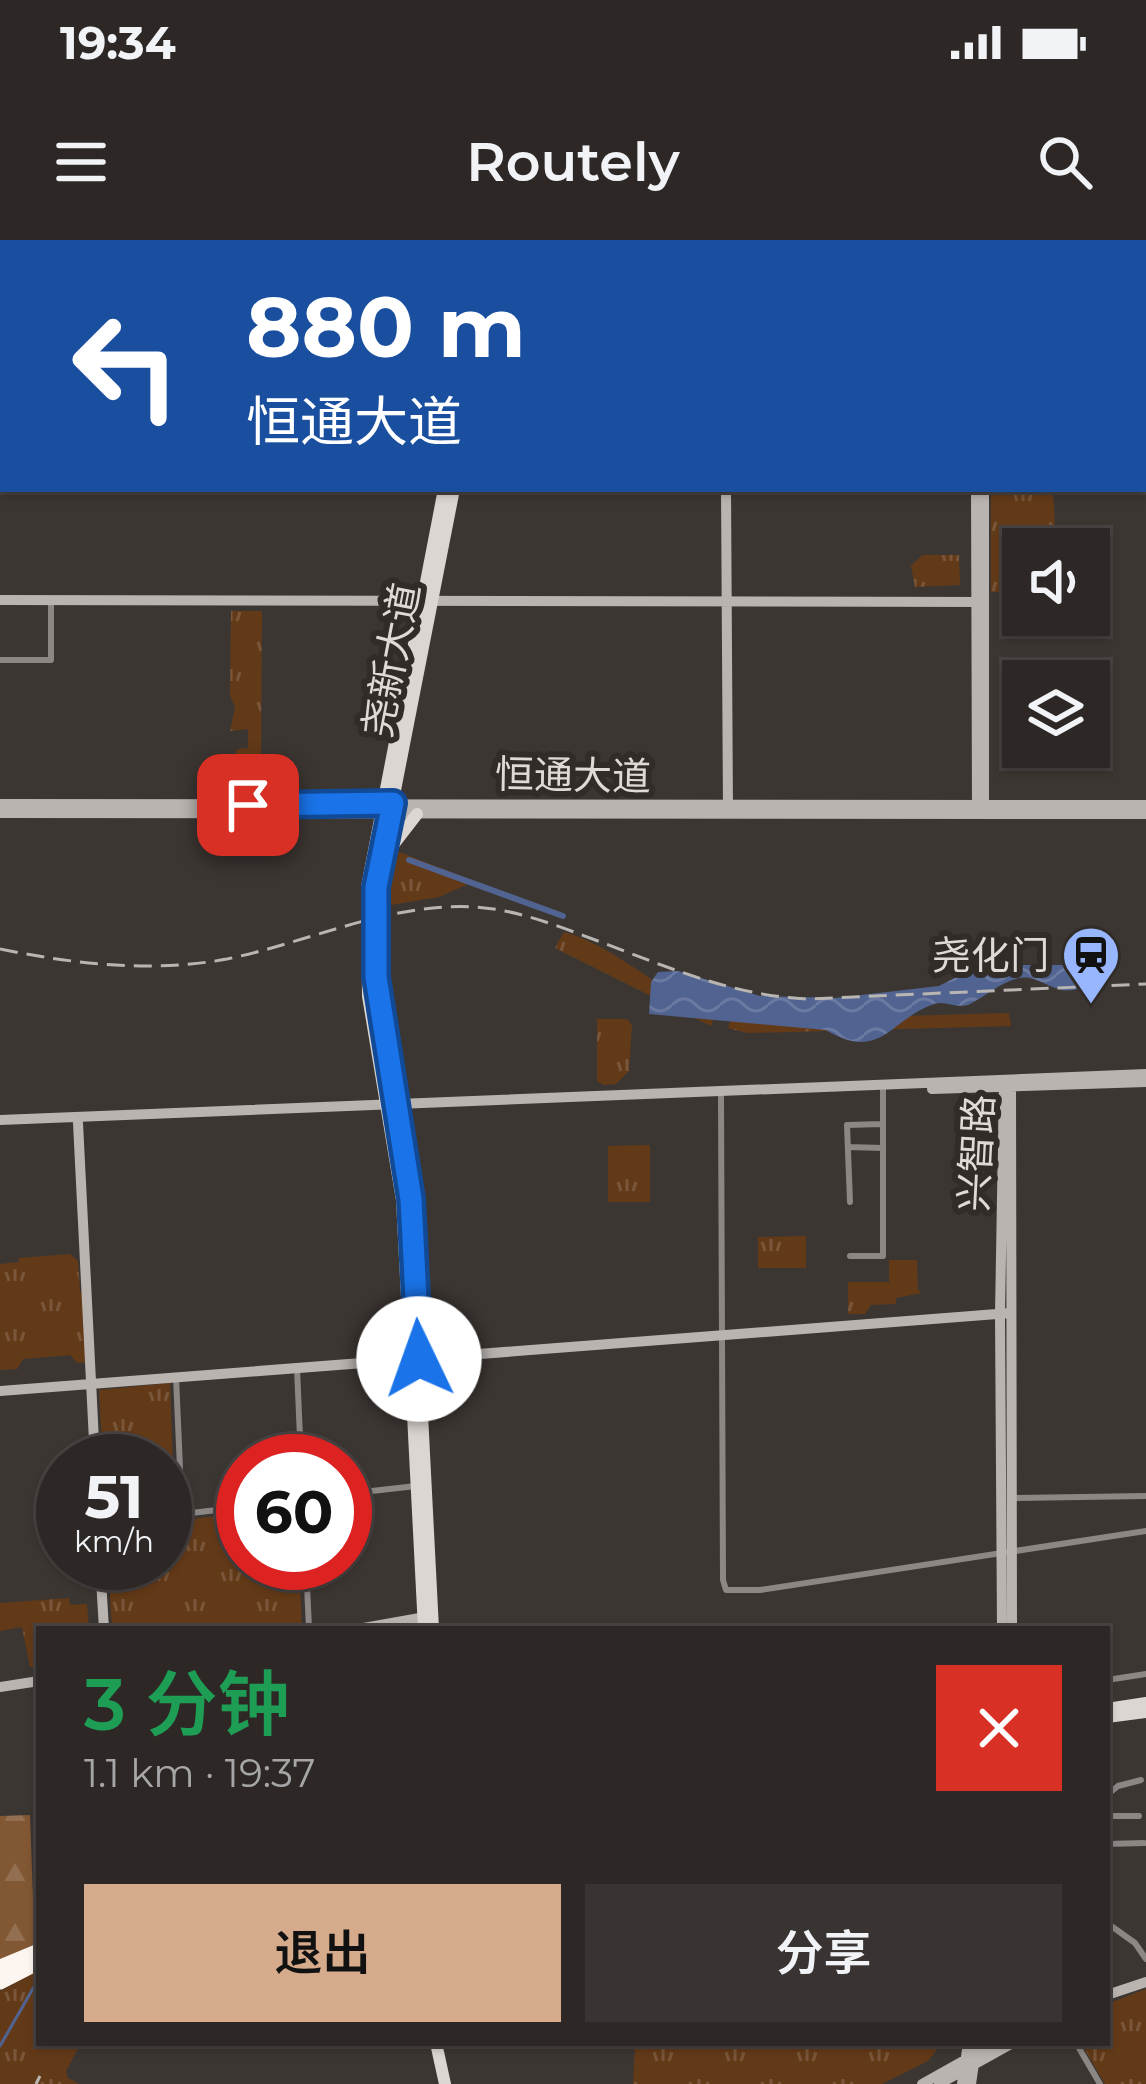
<!DOCTYPE html>
<html lang="zh">
<meta charset="utf-8">
<style>
body{margin:0;font-family:Montserrat,"Noto Sans SC",sans-serif;background:#393432;color:#f1f3f6;height:100vh;display:flex;flex-direction:column;font-size:45px;white-space:nowrap}
*{box-sizing:border-box;margin:0}
p{font-size:39px;color:#a7a6a7}
.icon{flex:none;width:66px;height:66px;fill:none;stroke:currentColor;stroke-width:2;stroke-linecap:round;stroke-linejoin:round}
.map{position:relative;flex:1;overflow:hidden}
.details{position:absolute;left:36px;top:1386px;width:1074px;height:420px;display:flex;flex-direction:column;background:#2d2826;border-radius:0px;box-shadow:0 3px 9px #0004,0 0 0 3px #484443}
.details>*{flex:none}
.top-card{position:absolute;left:0px;top:0px;width:1146px;height:252px;box-shadow:0 3px 9px #0004,0 0 0 3px #484443;background:#1a4fa0;color:#fff;overflow:hidden}
.tools{position:absolute;left:1002px;top:288px;display:grid;gap:24px}
.tools a{display:grid;place-items:center;width:108px;height:108px;border-radius:0px;background:#2d2826;box-shadow:0 3px 9px #0004,0 0 0 3px #484443;font-size:60px}
.speed{position:absolute;left:36px;top:1194px;display:flex;gap:24px;font-size:60px;font-weight:700;text-align:center}
.speed>*{display:grid;place-content:center;width:156px;height:156px;border-radius:50%;background:#2d2826;box-shadow:0 3px 9px #0004,0 0 0 3px #484443;line-height:1}
.speed small{font-size:30px;font-weight:400}
.speed .limit{border:18px solid #d22;background:#fff;color:#111}
.pin{position:absolute;display:grid;place-items:center;width:102px;height:102px;color:#fff;margin:-51px;border-radius:24px;box-shadow:0 6px 18px #0006}
.me{position:absolute;width:132px;margin:-66px;rotate:357deg;stroke-linejoin:round;filter:drop-shadow(0 0 9px #0008)}
.turn{display:flex;align-items:center;gap:42px;height:252px;padding:0 48px;font-size:54px}
.turn .icon{width:156px;height:156px;stroke-width:2.5}
.turn b{display:block;font-size:84px;line-height:102px}
.round{display:grid;place-items:center;flex:none;width:126px;height:126px;border-radius:0px;background:#393432}
.overview{display:flex;align-items:center;justify-content:space-between;height:204px;padding:0 48px}
h1{font-size:72px;font-weight:600;line-height:90px;color:#1e9e55}
.cta{display:flex;gap:24px;margin-top:auto;padding:24px 48px}
.cta a{flex:1;height:138px;border-radius:0px;background:#d6ab8b;color:#111;font-size:48px;font-weight:600;line-height:138px;text-align:center}
.cta a+a{background:#393432;color:#f1f3f6}
.status{display:flex;justify-content:space-between;align-items:center;height:84px;padding:0 60px;background:#2d2826;direction:ltr}
.status svg{height:33px;fill:currentColor}
header{display:flex;justify-content:space-between;align-items:center;height:156px;padding:0 48px;background:#2d2826;font-size:54px;font-weight:600}
.map>svg:first-child{display:block}
.grass{fill:url(#grass-tufts)}
.forest{fill:url(#forest-firs)}
.water{fill:url(#water-waves)}
.lines{fill:none;stroke-linecap:round;stroke-linejoin:round}
.stream{stroke:#516491;stroke-width:3}
.canal{stroke:#516491;stroke-width:6}
.street{stroke:#8a8785;stroke-width:6}
.secondary{stroke:#b9b4b0;stroke-width:10}
.primary{stroke:#dcd6d2;stroke-width:12}
.highway{stroke:#fdf6f0;stroke-width:15}
.rail{stroke:#b8b5b2;stroke-width:3;stroke-dasharray:18 9;stroke-linecap:butt}
.route-casing{stroke:#114b97;stroke-width:30}
.route{stroke:#1a73e8;stroke-width:21}
.labels{text-anchor:middle;dominant-baseline:central;stroke-width:12;stroke-linejoin:round;paint-order:stroke}
.street-label{font-size:39px;fill:#dddad7;stroke:#322c28}
.poi-label{font-size:39px;fill:#dddad7;stroke:#322c28;text-anchor:end}
</style>
<div class="status"><b>19:34</b><svg viewBox="0 0 49 12"><path d="M0 12V9h3v3zM5 12V6h3v6zM10 12V3h3v9zM15 12V0h3v12zM26 1h20v11H26zM47 4h2v5h-2z"/></svg></div>
<header><svg class="icon" aria-label="menu" viewBox="0 0 24 24"><path d="M4 6h16M4 12h16M4 18h16"/></svg>Routely<svg class="icon" aria-label="search" viewBox="0 0 24 24"><circle cx="10" cy="10" r="6"/><path d="M15 15l6 6"/></svg></header>
<div class="map">
<svg width="1146" height="1844" viewBox="0 0 1146 1844">
<defs>
<pattern id="grass-tufts" width="24" height="20" patternUnits="userSpaceOnUse" patternTransform="scale(3)"><rect width="24" height="20" fill="#633a18"/><path d="M3 7l-1-3M5 7V3M7 7l1-3M15 17l-1-3M17 17v-4M19 17l1-3" fill="none" stroke="#795639"/></pattern>
<pattern id="forest-firs" width="22" height="20" patternUnits="userSpaceOnUse" patternTransform="scale(3)"><rect width="22" height="20" fill="#825734"/><path d="M5 1l3.5 6h-7zM16 11l3.5 6h-7z" fill="#936f51"/></pattern>
<pattern id="water-waves" width="16" height="10" patternUnits="userSpaceOnUse" patternTransform="scale(3)"><rect width="16" height="10" fill="#516491"/><path d="M0 5q4-4 8 0t8 0" fill="none" stroke="#6a7aa0"/></pattern>
</defs>
<rect width="100%" height="100%" fill="#3c3632"/>
<path class="grass" d="M991,249H1053L1056,309H1023V352H991Z
M922,315H959L960,345L915,347L911,326Z
M231,371H262L261,514L235,515L237,509L248,508V489L230,491L235,467L230,456Z
M394,610L469,639L466,645L439,657L385,666L384,634Z
M564,692C620,708 660,754 715,774L711,786L555,708Z
M1009,773L1011,786L748,793L728,788L730,781Z
M597,779H627L632,785L629,831L616,844L604,845L597,841Z
M650,905V962H608V906Z
M806,996V1028H758V997Z
M70,1014L78,1021L80,1052H85L90,1122L77,1123L70,1115L23,1119L17,1129L0,1130V1024L19,1022V1018Z
M889,1020H917L918,1049L921,1053L896,1058V1064L871,1065L865,1074H848V1042H889Z
M170,1143L175,1281L243,1273V1323H299L302,1389H112L108,1323H165V1221H103L99,1150Z
M69,1358L70,1365L87,1364L89,1389H39V1426L30,1427L22,1387L0,1391V1363Z
M39,1730V1803H81L66,1831L68,1838L79,1844H0V1751Z
M1146,1749V1844H1105L1081,1803H1107V1764Z
M635,1803H942L928,1821L882,1844H633Z"/>
<path class="forest" d="M30,1575L33,1659L39,1658V1703L0,1720V1576Z"/>
<path class="water" d="M980,725H1073L1083,730L1082,747C1062,757 1049,743 1030,738C1010,734 987,756 970,764C957,770 947,760 934,764C890,779 881,823 826,790L649,774L651,742L658,732L678,731L760,756L835,758L939,746Z"/>
<g class="lines">
<path class="stream" d="M0,1806L39,1738"/>
<path class="canal" d="M409,620L563,676"/>
<path class="street" d="M0,420H51V361
M721,855L723,1340L726,1350H760L1146,1291
M848,907L883,908
M850,962L847,885L883,884
M850,1016H883V850
M297,1128L301,1221
M176,1137L182,1274
M345,1254L416,1246
M1015,1258L1146,1256
M165,1276L243,1267
M306,1323L309,1389
M1107,1440L1146,1434
M1107,1555L1118,1546L1141,1540
M1107,1576H1139
M1107,1604L1144,1603
M1107,1683L1135,1703L1146,1719
M1076,1803L1100,1844"/>
<path class="secondary" d="M725,0V3
M977,3V0
M0,142H3
M1143,143H1146
M0,150H3
M1143,152H1146
M726,249L728,571
M976,249L977,570
M984,249V571
M0,360L984,362
M0,564L1146,565
M0,573L1146,574
M1011,844L1012,1389
M932,849L1146,842
M0,880L1146,834
M78,883L95,1221
M0,1151L1010,1073
M100,1323L104,1389
M358,1389L431,1376
M1002,1389L1000,1074L1004,842
M0,1447L39,1441
M1107,1755L1146,1742
M922,1844L995,1803
M939,1844L1013,1803
M962,1844L968,1803
M971,1844L977,1803"/>
<path class="primary" d="M500,3L501,0
M510,3L511,0
M383,618L417,574
M424,1389L402,960L368,756L367,647L444,249
M433,1389L411,960L378,755L376,647L454,249
M1107,1469L1146,1463
M1107,1477L1146,1472
M436,1803L445,1844"/>
<path class="highway" d="M0,1727L39,1711
M0,1742L39,1722"/>
<path class="rail" d="M0,709C74,724 152,733 227,719C310,702 389,662 476,667C518,670 558,686 598,701C667,727 734,756 808,759L1146,744
M36,1844L40,1836"/>
</g>
<g class="lines">
<defs>
<path id="route" d="M248,565L393,563L376,647V737L411,959L419,1119"/>
</defs>
<use href="#route" class="route-casing"/>
<use href="#route" class="route"/>
</g>
<defs>
<symbol id="station-pin" viewBox="-11 -11 22 30"><path d="M0 17L-7.5 6A9.5 9.5 0 1 1 7.5 6Z" fill="#97b6fd" stroke="#322c28"/><path d="M-3-6H3Q5-6 5-4V2Q5 4 3 4L4.5 6H3L1.5 4h-3L-3 6H-4.5L-3 4Q-5 4-5 2V-4Q-5-6-3-6ZM-3.5-4v3h7v-3ZM-3.5 1v1.5H-2V1ZM2 1v1.5H3.5V1Z" fill="#111"/></symbol>
</defs>
<g fill-rule="evenodd">
<use href="#station-pin" x="1058" y="682" width="66" height="90"/>
</g>
<g class="labels">
<g class="street-label">
<text transform="translate(391 420) rotate(-79)">尧新大道</text>
<text transform="translate(573 535) rotate(1)">恒通大道</text>
<text transform="translate(976 913) rotate(-87)">兴智路</text>
</g>
<g class="poi-label">
<text x="1049" y="715">尧化门</text>
</g>
</g>
</svg>
<div class="tools">
<a><svg class="icon" aria-label="sound" viewBox="0 0 24 24"><path d="M4 9h4l5-4v14l-5-4H4zM17 9q2 3 0 6"/></svg></a>
<a><svg class="icon" aria-label="layers" viewBox="0 0 24 24"><path d="M12 4l9 5-9 5-9-5zM3 14l9 5 9-5"/></svg></a>
</div>
<div class="speed"><div>51<small>km/h</small></div><div class="limit">60</div></div>
<div class="pin" style="left:248px;top:565px;background:#d93025"><svg class="icon" aria-label="arrive" viewBox="0 0 24 24"><path d="M6 21V4h12l-3 4 3 4H6"/></svg></div>
<svg class="me" style="left:419px;top:1119px" viewBox="-20 -20 40 40"><circle r="19" fill="#fff"/><path d="M0-13L10 11 0 6-10 11z" fill="#1a73e8"/></svg>
<div class="top-card">
<div class="turn"><svg class="icon" aria-label="left" viewBox="0 0 24 24"><path d="M17 20v-9H6M10 6l-5 5 5 5"/></svg><div><b>880 m</b>恒通大道</div></div>
</div>
<section class="details">
<div class="overview"><div><h1>3 分钟</h1><p>1.1 km · 19:37</p></div><a class="round" style="background:#d93025;color:#fff"><svg class="icon" aria-label="close" viewBox="0 0 24 24"><path d="M6 6l12 12M18 6L6 18"/></svg></a></div>
<div class="cta"><a>退出</a><a>分享</a></div>
</section>
</div>
